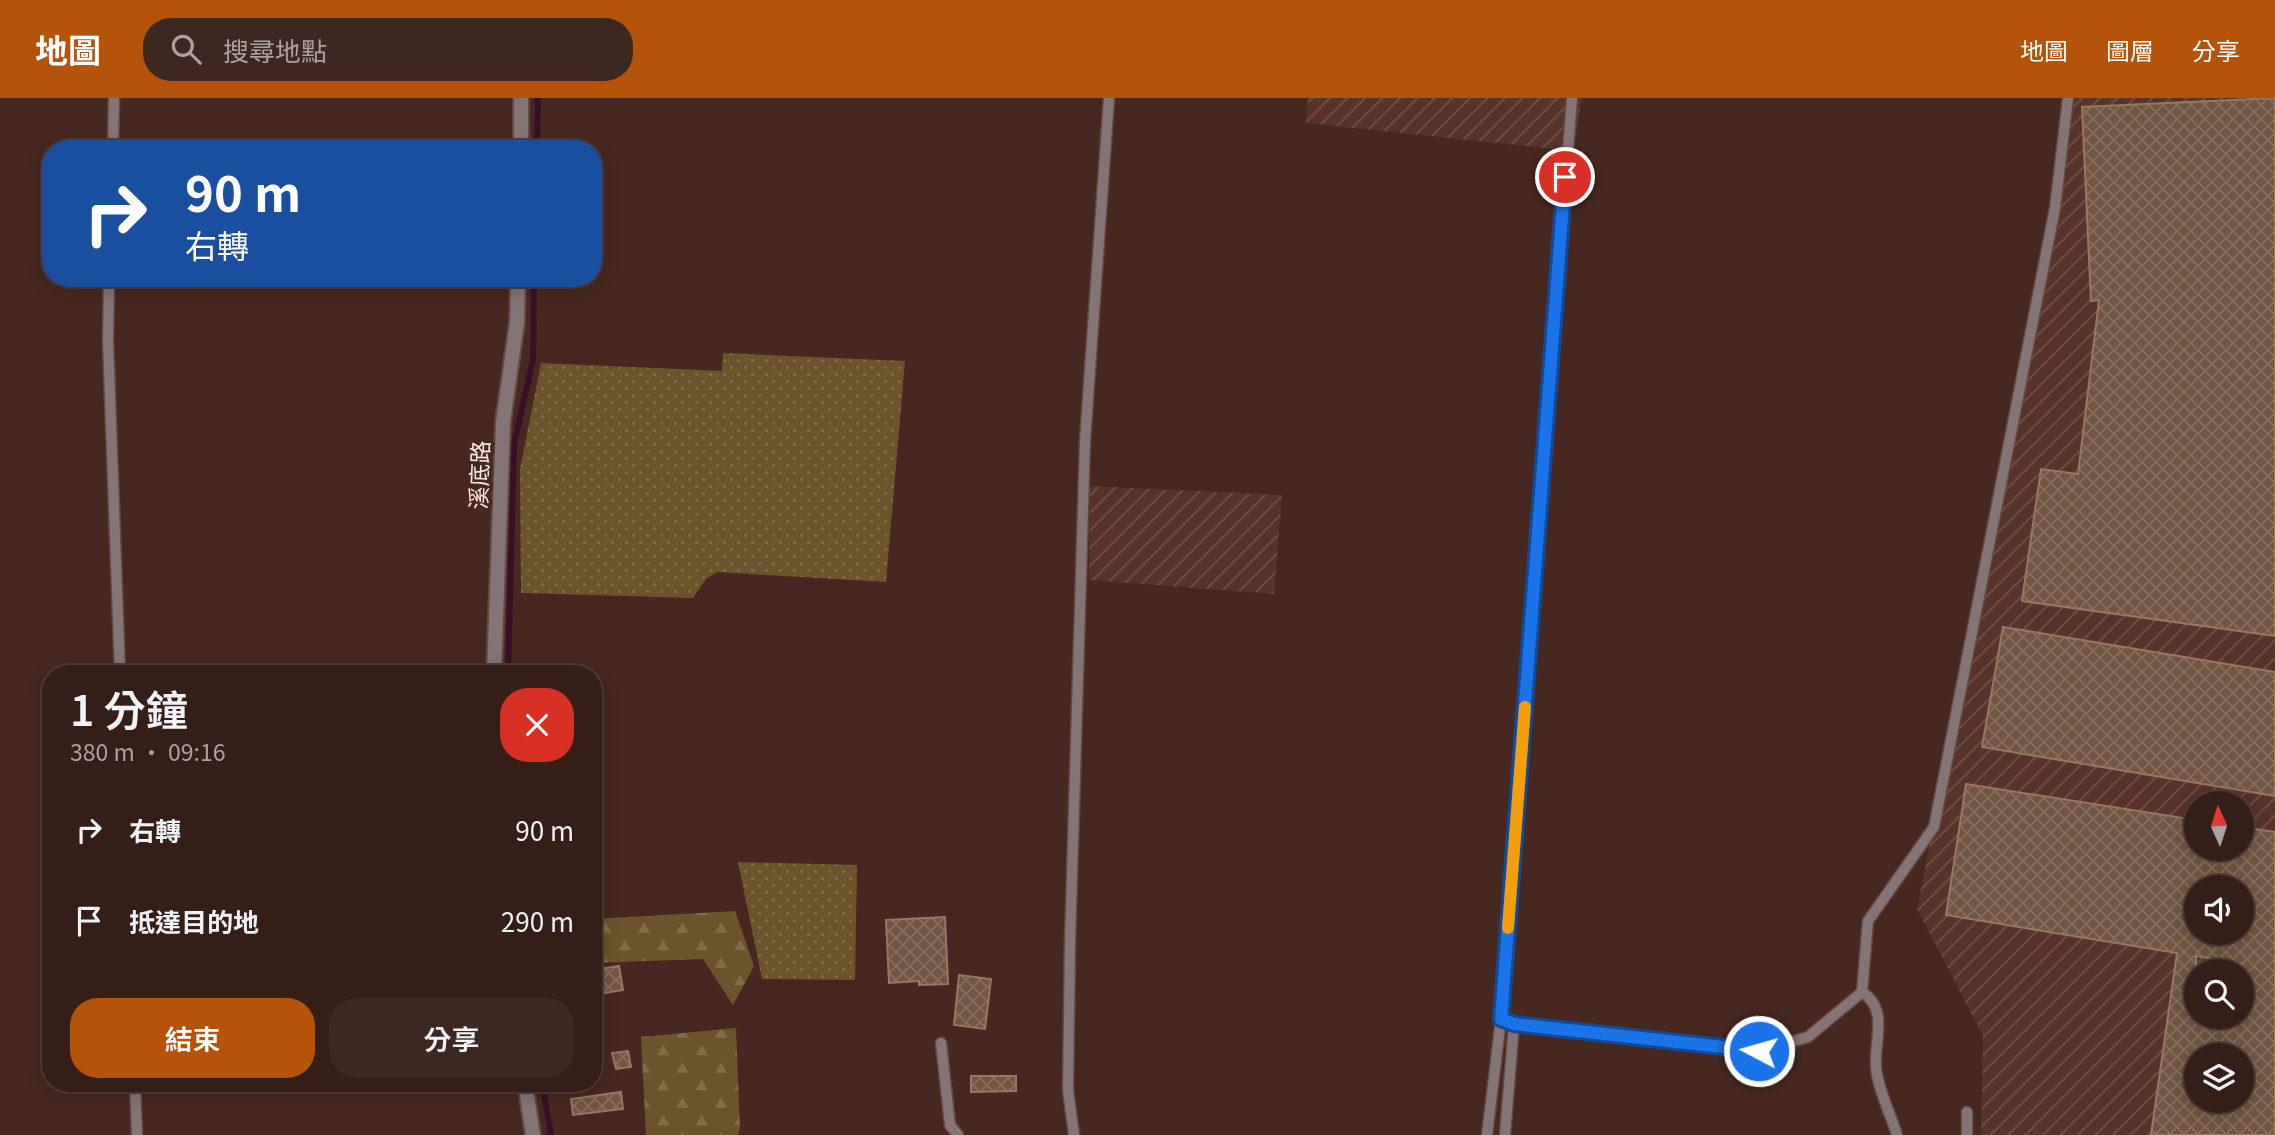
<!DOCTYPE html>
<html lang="zh-TW">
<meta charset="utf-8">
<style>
body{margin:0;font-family:Georgia,"Noto Sans TC",serif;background:#3d2721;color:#f1f3f6;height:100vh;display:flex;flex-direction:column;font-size:26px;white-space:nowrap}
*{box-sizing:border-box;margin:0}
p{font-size:23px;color:#aaa2a2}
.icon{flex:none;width:38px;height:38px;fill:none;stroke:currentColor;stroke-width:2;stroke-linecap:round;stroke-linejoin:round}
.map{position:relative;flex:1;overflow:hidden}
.drawer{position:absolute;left:42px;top:567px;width:560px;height:427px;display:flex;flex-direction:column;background:#351e18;border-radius:28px;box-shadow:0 4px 18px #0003,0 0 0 2px #4f3c37}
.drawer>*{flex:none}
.top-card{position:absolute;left:42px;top:42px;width:560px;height:147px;border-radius:28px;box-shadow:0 4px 18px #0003,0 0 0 2px #4f3c37;background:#1a4fa0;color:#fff;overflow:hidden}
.needle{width:46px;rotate:357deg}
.tools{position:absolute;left:2184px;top:693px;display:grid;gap:14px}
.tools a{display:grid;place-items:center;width:70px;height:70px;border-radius:50%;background:#351e18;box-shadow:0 4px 18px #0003,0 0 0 2px #4f3c37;font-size:35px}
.pin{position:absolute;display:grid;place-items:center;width:60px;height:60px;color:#fff;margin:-30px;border:4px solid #fff;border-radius:50%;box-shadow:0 2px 7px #0007}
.me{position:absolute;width:77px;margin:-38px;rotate:276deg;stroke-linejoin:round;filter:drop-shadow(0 0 5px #0008)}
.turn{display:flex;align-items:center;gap:24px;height:147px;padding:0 28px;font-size:32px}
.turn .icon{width:91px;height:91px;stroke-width:2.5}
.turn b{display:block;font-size:49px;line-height:60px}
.round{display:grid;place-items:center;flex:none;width:74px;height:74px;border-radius:28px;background:#3d2721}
.overview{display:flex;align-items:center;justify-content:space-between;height:119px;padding:0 28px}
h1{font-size:42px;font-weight:600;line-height:52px}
.button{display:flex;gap:14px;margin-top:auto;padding:14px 28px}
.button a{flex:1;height:80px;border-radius:28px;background:#b45309;color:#fff;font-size:28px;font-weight:600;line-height:80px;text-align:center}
.button a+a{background:#3d2721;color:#f1f3f6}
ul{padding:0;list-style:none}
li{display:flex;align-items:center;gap:21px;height:91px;padding:0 28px}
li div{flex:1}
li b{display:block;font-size:26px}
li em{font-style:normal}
header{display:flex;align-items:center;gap:42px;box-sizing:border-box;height:98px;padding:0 35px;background:#b45309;color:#fff}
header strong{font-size:33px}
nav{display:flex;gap:38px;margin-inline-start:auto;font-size:24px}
.search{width:490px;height:63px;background:#3d2721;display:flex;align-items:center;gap:18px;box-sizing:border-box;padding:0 24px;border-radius:28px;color:#aaa2a2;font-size:26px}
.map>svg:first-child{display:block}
.industrial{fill:url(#industrial-furrows);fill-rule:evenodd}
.grass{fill:url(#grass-dots)}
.forest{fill:url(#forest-firs)}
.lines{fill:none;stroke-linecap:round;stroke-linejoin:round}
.stream{stroke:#381026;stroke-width:6}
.building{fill:url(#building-cross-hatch);stroke:#967963;stroke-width:2;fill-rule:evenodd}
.service-casing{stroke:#64473f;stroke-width:13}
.minor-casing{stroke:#64473f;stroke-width:18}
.service{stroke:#857475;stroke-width:10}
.minor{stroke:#857475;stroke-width:14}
.route-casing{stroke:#114b97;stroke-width:18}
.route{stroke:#1a73e8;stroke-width:12}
.slow{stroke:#f59e0b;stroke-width:12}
.labels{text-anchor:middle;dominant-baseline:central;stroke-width:7;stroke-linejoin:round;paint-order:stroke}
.street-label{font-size:23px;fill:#fee8e3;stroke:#472820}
</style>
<header>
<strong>地圖</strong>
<div class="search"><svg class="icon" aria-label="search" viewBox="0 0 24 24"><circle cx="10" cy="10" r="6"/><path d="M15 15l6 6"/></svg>搜尋地點</div>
<nav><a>地圖</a><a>圖層</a><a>分享</a></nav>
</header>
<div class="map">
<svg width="2275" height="1037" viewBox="0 0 2275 1037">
<defs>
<pattern id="industrial-furrows" width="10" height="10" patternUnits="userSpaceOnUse" patternTransform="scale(1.75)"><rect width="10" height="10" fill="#58332a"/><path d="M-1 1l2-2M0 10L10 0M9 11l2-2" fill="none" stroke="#715149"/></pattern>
<pattern id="grass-dots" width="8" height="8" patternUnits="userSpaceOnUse" patternTransform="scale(1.75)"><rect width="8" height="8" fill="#6b542b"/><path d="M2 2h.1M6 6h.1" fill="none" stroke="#816d4a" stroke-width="1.8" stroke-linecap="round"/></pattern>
<pattern id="forest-firs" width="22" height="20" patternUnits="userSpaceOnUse" patternTransform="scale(1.75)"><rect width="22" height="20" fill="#6b542b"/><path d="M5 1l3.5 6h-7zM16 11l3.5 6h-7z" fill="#816d4a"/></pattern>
<pattern id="building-cross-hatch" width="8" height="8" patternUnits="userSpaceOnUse" patternTransform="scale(1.75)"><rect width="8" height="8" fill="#725641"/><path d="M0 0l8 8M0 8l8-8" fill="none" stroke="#876e5c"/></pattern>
</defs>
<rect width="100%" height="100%" fill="#472820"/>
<path class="industrial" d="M1308,0H1582L1573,53L1306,25Z
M2071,0H2275V1037H1981L1983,938L1917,811L2037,204ZM2196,705H2242V751H2196ZM2196,789H2242V835H2196ZM2196,873H2242V919H2196ZM2196,957H2242V1003H2196Z
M1090,388L1282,397L1274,496L1089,482Z"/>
<path class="grass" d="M723,255L905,263L886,484L717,474L706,481L693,500L521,495L520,371L541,265L722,273Z
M738,764L857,767L855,882L762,881Z"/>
<path class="forest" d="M735,813L754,868L733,907L703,861L593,865V821Z
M736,930L740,1030L738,1037H646L641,939Z"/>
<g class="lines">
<path class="stream" d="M537,51L538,0
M508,576L514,346L533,262L534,180
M542,985L551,1037"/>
</g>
<path class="building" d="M2275,0V538L2022,503L2041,371L2078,376L2099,202L2091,203L2082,9Z
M2003,529L2275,574V698L1982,649Z
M1966,686L2196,722V751H2242V729L2275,734V1037H2151L2177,855L1946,817ZM2196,789H2242V835H2196ZM2196,858L2242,866V919H2196ZM2196,957H2242V1003H2196Z
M945,819L948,886L919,887V883L889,885L886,822Z
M619,868L623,892L593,897V872Z
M959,877L991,881L985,931L954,927Z
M628,953L631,969L616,971L612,955Z
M971,978H1016V993L971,994Z
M621,994L623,1011L573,1017L571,1001Z"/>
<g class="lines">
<defs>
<path id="service" d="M113,51L114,0
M109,180L108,243L120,576
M1862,894C1889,911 1874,943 1876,969C1877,989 1891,1017 1897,1037
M1501,921L1514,926L1759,953L1808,939L1862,894L1868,823L1934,729L2055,110L2068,0
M941,945L950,1027L958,1037
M135,985L137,1037
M1074,1037L1068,992L1070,844L1085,343L1109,0
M1487,1037L1501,921L1572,0
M1505,1037L1514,926
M1967,1037V1014"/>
<path id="minor" d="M521,51V0
M494,576L503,324L517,224L518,180
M525,985L533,1037"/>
</defs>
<use href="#service" class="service-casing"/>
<use href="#minor" class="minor-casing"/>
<use href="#service" class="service"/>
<use href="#minor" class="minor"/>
</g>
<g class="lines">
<defs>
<path id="route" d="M1565,79L1501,921L1514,926L1759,953"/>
</defs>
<use href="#route" class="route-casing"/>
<use href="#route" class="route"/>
<path class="slow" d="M1508,830L1525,609"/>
</g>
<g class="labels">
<g class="street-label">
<text transform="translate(478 377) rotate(-88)">溪底路</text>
</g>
</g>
</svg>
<div class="tools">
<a><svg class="needle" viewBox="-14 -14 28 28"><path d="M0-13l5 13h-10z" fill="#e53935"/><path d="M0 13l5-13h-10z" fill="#aaa2a2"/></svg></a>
<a><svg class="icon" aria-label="sound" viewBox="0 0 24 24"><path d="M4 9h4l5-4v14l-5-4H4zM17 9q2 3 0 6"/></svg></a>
<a><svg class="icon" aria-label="search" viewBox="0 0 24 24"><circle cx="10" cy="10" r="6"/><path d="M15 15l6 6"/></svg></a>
<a><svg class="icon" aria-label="layers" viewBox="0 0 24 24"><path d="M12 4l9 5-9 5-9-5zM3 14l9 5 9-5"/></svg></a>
</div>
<div class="pin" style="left:1565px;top:79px;background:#d93025"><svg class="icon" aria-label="arrive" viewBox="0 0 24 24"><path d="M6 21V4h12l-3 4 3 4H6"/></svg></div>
<svg class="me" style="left:1759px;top:953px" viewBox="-20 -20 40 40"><circle r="17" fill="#1a73e8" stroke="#fff" stroke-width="3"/><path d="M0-11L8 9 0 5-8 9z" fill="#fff"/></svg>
<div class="top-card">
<div class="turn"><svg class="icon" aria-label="right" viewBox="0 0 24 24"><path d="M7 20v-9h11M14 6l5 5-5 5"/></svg><div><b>90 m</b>右轉</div></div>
</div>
<section class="drawer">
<div class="overview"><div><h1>1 分鐘</h1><p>380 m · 09:16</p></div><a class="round" style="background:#d93025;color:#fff"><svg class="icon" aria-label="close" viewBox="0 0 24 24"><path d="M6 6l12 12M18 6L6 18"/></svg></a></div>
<ul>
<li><svg class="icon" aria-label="right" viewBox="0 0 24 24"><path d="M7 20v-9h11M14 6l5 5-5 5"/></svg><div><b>右轉</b></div><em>90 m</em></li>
<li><svg class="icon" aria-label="arrive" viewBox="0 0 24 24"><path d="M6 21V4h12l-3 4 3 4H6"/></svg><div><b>抵達目的地</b></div><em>290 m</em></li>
</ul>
<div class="button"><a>結束</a><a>分享</a></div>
</section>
</div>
